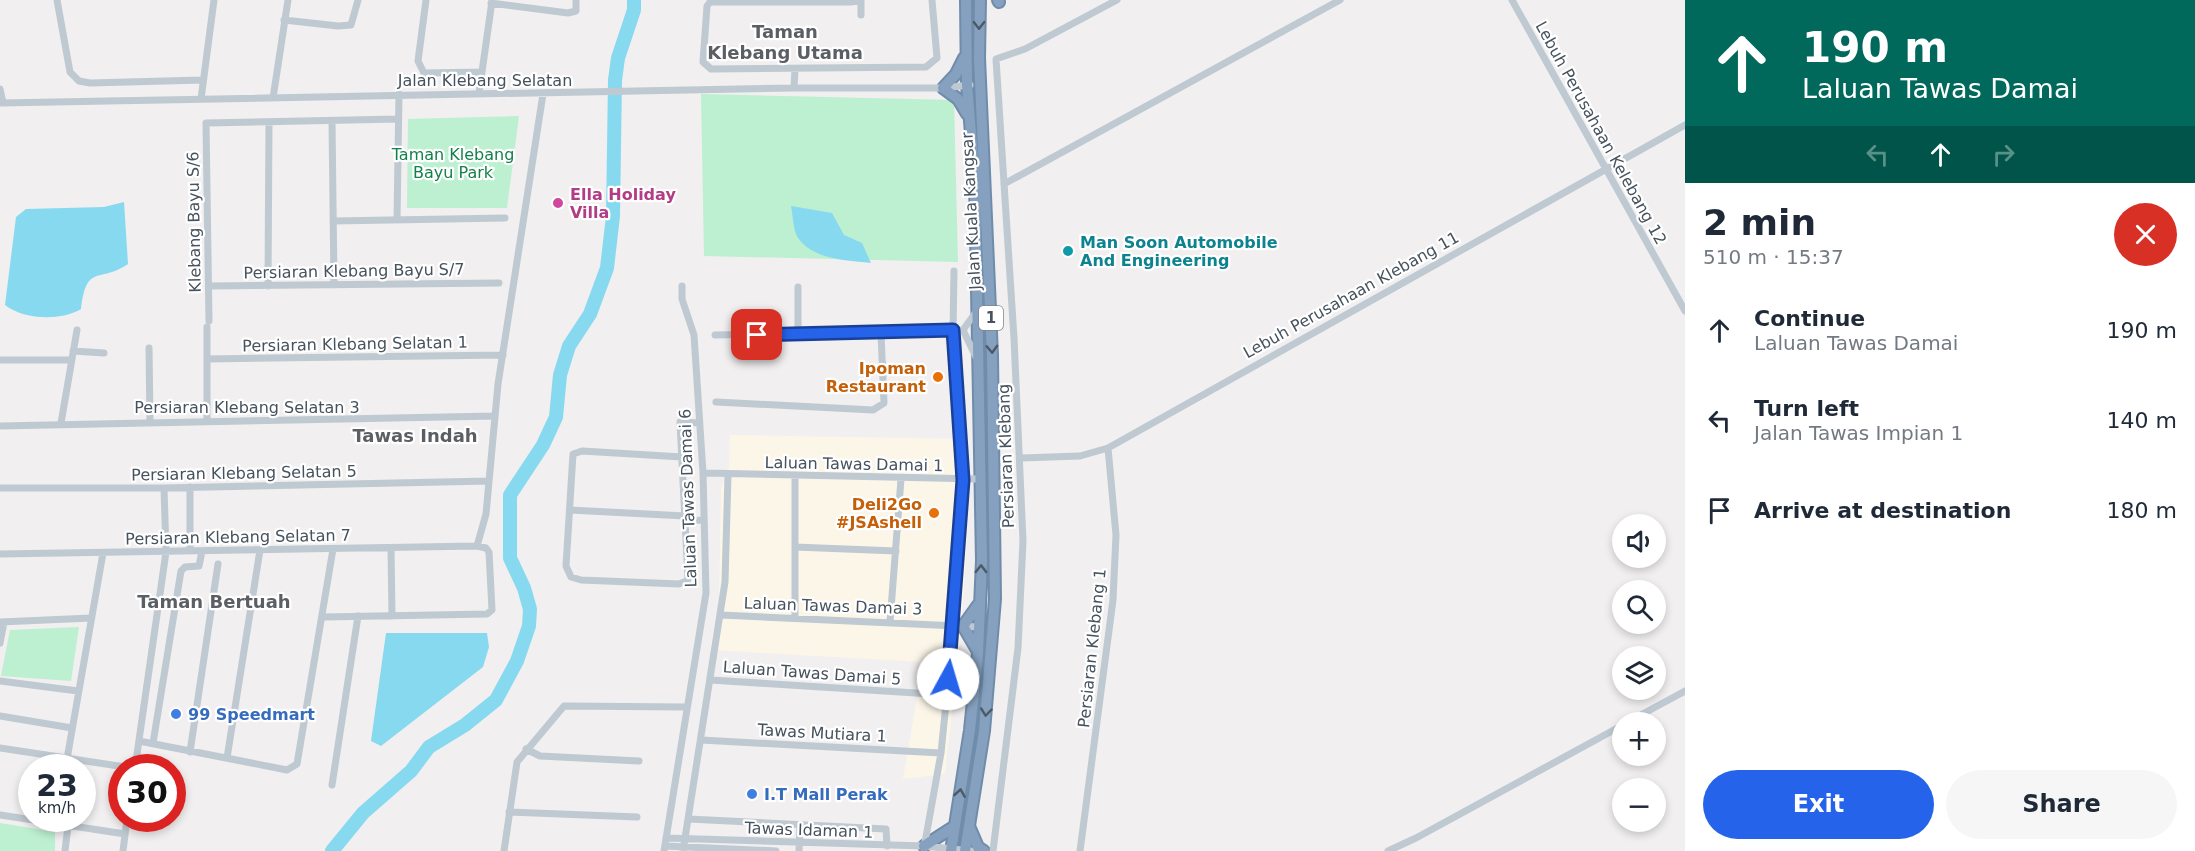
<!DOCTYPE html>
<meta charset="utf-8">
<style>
body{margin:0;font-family:"DejaVu Sans",sans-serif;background:#f6f6f7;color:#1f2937;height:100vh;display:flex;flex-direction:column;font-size:22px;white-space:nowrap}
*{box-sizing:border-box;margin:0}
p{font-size:20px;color:#747a83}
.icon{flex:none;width:33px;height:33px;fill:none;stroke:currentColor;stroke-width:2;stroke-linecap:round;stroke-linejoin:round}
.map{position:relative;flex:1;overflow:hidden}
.details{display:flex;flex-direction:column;background:#fff;width:510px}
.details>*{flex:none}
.top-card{background:#00695c;color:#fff;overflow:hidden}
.tools{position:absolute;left:1612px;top:514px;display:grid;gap:12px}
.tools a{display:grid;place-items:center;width:54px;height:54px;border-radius:50%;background:#fff;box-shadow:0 3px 9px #0003;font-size:30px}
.speed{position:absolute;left:18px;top:754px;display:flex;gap:12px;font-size:30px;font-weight:700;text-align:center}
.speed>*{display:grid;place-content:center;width:78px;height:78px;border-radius:50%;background:#fff;box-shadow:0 3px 9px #0003;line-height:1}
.speed small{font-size:15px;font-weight:400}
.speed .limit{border:9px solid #d22;background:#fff;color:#111}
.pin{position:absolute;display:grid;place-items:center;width:51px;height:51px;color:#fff;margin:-26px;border-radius:12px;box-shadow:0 3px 9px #0006}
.me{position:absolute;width:66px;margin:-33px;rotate:6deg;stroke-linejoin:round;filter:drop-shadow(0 0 4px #0008)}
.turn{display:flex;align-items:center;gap:21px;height:126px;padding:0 18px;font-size:27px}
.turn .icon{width:78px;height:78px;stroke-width:2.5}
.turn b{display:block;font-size:42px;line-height:51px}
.lanes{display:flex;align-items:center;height:57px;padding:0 18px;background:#0003;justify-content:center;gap:30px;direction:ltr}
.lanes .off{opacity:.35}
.round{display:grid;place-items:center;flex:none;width:63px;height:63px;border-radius:32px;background:#f6f6f7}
.headline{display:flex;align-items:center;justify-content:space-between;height:102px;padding:0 18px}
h1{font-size:36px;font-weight:700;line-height:45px}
.cta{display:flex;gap:12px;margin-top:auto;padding:12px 18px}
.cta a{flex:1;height:69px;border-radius:36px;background:#2563eb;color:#fff;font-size:24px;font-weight:700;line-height:69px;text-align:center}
.cta a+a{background:#f6f6f7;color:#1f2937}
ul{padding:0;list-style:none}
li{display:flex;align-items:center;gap:18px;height:90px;padding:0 18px}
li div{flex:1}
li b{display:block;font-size:22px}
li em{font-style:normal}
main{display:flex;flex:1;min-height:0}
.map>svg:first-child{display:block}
.commercial{fill:#fcf6e8}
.green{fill:#bcf0d0}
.water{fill:#87d9ef}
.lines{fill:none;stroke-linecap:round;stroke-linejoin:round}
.river{stroke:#87d9ef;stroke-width:14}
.highway-casing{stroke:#708cab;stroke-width:14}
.minor{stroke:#bfc9d1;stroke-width:7}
.highway{stroke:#85a1bf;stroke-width:10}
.oneway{stroke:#4c5a67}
.route-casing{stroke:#184099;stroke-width:15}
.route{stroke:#2563eb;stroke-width:10}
.hotel-dot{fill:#d1479c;stroke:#fff;stroke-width:2}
.culture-dot{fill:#0f9aa8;stroke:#fff;stroke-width:2}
.food-dot{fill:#e8710a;stroke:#fff;stroke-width:2}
.shop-dot{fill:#3f7fe0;stroke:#fff;stroke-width:2}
.labels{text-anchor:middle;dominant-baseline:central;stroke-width:4.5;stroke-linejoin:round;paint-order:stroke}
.shield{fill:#fff;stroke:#7e868e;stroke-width:1.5}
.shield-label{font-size:15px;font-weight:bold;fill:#46525d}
.street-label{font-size:16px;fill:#46525d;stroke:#fff}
.park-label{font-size:16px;fill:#14814b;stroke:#fff}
.hotel-label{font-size:16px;font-weight:bold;fill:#b23c85;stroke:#fff;text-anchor:start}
.culture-label{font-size:16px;font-weight:bold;fill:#0d838f;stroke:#fff;text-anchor:start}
.food-label{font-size:16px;font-weight:bold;fill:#c56008;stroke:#fff;text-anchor:end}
.shop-label{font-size:16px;font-weight:bold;fill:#366cbe;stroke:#fff;text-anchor:start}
.neighbourhood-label{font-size:18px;font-weight:bold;fill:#5b5f64;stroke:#fff}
</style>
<main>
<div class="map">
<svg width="1685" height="851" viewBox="0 0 1685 851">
<rect width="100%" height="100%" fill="#f1efef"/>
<path class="commercial" d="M730,435L967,439L970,490L961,634L945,774L903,779L923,662L710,650L719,598L721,489L729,468Z"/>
<path class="green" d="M701,94L954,100L958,262L704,256Z
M519,116L507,208H407L408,119Z
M79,627L71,681L1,676L10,630Z
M0,823L55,832V851H0Z"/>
<path class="water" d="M124,202L128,264C99,284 87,262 81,309C61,321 24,320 5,305L16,217L26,209L104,207Z
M791,206L832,213L844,235L862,243L871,263C846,260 814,260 798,238C793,230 793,215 791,206Z
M386,633H487L489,647L483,667L381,746L371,741Z"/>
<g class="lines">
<path class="river" d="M332,851L363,813L411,771L429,747L465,725L496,700L517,661L529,626L530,609L524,588L510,558V495L543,445L556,417L560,375L569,346L590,314L607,268L613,216L615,80L618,58L634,10V0"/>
<defs>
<path id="highway" d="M998,0L999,2
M964,58L956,74L943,88L958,99L967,114
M977,650L963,626L978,605
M969,826L978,847L984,851
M924,846L955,826
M951,851L970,730L978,653L982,560L975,182L967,85L966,0
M965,851L984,731L995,599L992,355L979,58L980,0"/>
</defs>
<use href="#highway" class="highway-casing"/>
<path class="minor" d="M57,0L70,72L79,81L90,83L203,80
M426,0L418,61L424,73L481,72
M861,0L851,2H710L707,6L703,62L711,69L926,67L937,58L932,0
M1512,0L1685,311
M861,1V15
M491,3L568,13L576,11V0
M284,20L338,26L351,25L358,0
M794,88L795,69
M0,89L3,103
M479,93L492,1
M273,98L288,0
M201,99L214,0
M0,103L794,88H943L970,85
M332,121L334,285
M1004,184L1340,0
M397,219L399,94
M333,221L505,218
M209,286L499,283
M268,286L269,122
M209,321L206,123L398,119
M207,327V421
M963,330L976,357
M798,334V287
M715,335L963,330L976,312
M149,348L150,421
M73,351L104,353
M207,359L503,355
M0,360H71
M716,402L873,410L884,403L881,334
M61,423L77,330
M0,426L495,416
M682,457L582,451L573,454L566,566L571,577L581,580L679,584L687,581L688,579L680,422L699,423
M1021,458L1080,456L1108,448L1685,125
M703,473L979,479
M0,488H164L489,481
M570,510L685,516
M685,521L704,520
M477,546L486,514L498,384L543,94
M795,547L896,551
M391,548L392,616
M190,551V487
M0,554L477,546L486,548L489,552L492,610L487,614L324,617
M721,615L979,627
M795,618V477
M0,622L91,618
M890,622L901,479
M0,643L4,622
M711,680L947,695
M0,681L78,691
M0,716L72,728
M1626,723L1685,691
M701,740L941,753
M139,741L287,770L297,764L333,549
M153,743L181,571L185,567L199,566L202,551
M0,748L132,768
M526,749L540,756L639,761
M190,752L218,564
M227,758L260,550
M67,759L103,553
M135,768L166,552L164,488
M332,785L358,616
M509,812L637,817
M0,815L125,834
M689,819L886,829L887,846
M666,838L924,846L971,851
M665,846L776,851
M924,848L941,753L954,624L963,480L953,333L954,271
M65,851L68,826
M123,851L127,819
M504,851L517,762L564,706L685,707
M664,851L706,593L703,473L694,335L682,299V286
M683,851L725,582L728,475
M799,851L800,825
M993,851L1018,648L1023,541L1014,338L996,59L1025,49L1117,0
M1080,851L1113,600L1116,535L1108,448
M1388,851L1416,838L1623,725"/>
<use href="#highway" class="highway"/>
</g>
<defs><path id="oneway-chevron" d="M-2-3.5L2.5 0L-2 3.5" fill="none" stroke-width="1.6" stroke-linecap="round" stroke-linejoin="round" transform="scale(1.5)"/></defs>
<g class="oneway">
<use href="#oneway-chevron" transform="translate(979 25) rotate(90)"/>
<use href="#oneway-chevron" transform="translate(992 349) rotate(88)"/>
<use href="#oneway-chevron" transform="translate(981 569) rotate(-89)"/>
<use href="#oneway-chevron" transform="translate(986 712) rotate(96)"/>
<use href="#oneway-chevron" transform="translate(960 793) rotate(-81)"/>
</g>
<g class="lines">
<defs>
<path id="route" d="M757,335L953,330L963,480L948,679"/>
</defs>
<use href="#route" class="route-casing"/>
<use href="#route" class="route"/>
</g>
<circle class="hotel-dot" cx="558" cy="203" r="6"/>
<circle class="culture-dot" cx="1068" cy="251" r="6"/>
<g class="food-dot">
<circle cx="938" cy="377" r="6"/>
<circle cx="934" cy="513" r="6"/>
</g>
<g class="shop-dot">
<circle cx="176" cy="714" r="6"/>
<circle cx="752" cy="794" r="6"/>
</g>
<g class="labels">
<rect class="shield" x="979" y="306" width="24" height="24" rx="4.5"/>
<g class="shield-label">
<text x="991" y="318">1</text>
</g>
<g class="street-label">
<text x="485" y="80">Jalan Klebang Selatan</text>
<text transform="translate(1601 133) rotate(61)">Lebuh Perusahaan Kelebang 12</text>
<text transform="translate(971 211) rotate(-93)">Jalan Kuala Kangsar</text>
<text transform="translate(194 222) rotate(-91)">Klebang Bayu S/6</text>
<text transform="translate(354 271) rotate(-1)">Persiaran Klebang Bayu S/7</text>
<text transform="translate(1351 295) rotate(-29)">Lebuh Perusahaan Klebang 11</text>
<text transform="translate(355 344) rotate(-1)">Persiaran Klebang Selatan 1</text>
<text x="247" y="407">Persiaran Klebang Selatan 3</text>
<text transform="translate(1006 456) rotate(-92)">Persiaran Klebang</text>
<text transform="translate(854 464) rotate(1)">Laluan Tawas Damai 1</text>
<text transform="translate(244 473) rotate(-1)">Persiaran Klebang Selatan 5</text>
<text transform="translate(688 498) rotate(-92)">Laluan Tawas Damai 6</text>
<text transform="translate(238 537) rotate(-1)">Persiaran Klebang Selatan 7</text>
<text transform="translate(833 606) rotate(2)">Laluan Tawas Damai 3</text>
<text transform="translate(1092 648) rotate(-84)">Persiaran Klebang 1</text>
<text transform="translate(812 673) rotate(4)">Laluan Tawas Damai 5</text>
<text transform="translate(822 733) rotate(3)">Tawas Mutiara 1</text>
<text transform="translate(809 830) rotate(2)">Tawas Idaman 1</text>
</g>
<g class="park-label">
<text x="453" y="154">Taman Klebang<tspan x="453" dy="18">Bayu Park</tspan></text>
</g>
<g class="hotel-label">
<text x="570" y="194">Ella Holiday<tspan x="570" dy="18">Villa</tspan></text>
</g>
<g class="culture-label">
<text x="1080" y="242">Man Soon Automobile<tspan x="1080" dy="18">And Engineering</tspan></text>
</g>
<g class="food-label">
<text x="926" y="368">Ipoman<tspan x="926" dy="18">Restaurant</tspan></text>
<text x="922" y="504">Deli2Go<tspan x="922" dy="18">#JSAshell</tspan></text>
</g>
<g class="shop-label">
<text x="188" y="714">99 Speedmart</text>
<text x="764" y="794">I.T Mall Perak</text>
</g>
<g class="neighbourhood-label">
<text x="785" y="31">Taman<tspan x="785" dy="21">Klebang Utama</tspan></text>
<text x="415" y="435">Tawas Indah</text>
<text x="214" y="601">Taman Bertuah</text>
</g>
</g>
</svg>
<div class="tools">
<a><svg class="icon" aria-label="sound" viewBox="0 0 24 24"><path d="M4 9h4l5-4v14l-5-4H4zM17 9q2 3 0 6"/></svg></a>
<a><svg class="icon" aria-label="search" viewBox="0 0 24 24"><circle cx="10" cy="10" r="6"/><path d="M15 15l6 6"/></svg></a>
<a><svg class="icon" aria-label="layers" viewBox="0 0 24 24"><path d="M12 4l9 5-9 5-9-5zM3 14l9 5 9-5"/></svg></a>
<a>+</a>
<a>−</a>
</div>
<div class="speed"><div>23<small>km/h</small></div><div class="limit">30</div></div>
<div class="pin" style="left:757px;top:335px;background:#d93025"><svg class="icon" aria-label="arrive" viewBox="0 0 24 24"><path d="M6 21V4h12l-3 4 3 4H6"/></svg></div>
<svg class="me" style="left:948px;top:679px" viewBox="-20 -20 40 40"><circle r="19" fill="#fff"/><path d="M0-13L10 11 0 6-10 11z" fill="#2563eb"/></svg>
</div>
<section class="details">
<div class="top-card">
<div class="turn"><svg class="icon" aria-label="ahead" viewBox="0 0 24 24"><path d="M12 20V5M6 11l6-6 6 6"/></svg><div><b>190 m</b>Laluan Tawas Damai</div></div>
<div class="lanes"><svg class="icon off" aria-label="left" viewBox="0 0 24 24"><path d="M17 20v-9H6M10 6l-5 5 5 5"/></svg><svg class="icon" aria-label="ahead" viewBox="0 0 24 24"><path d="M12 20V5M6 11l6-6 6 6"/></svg><svg class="icon off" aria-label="right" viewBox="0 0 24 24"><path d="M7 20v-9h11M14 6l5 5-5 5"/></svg></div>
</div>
<div class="headline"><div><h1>2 min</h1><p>510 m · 15:37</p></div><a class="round" style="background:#d93025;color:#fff"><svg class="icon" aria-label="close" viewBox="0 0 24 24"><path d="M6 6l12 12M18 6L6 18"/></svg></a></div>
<ul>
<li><svg class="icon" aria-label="ahead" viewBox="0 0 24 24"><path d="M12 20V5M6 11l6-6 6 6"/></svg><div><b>Continue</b><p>Laluan Tawas Damai</p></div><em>190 m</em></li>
<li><svg class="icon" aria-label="left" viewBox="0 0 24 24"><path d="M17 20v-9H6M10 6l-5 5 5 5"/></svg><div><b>Turn left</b><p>Jalan Tawas Impian 1</p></div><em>140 m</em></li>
<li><svg class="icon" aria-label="arrive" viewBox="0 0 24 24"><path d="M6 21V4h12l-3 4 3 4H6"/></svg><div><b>Arrive at destination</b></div><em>180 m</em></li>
</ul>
<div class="cta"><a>Exit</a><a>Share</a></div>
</section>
</main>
